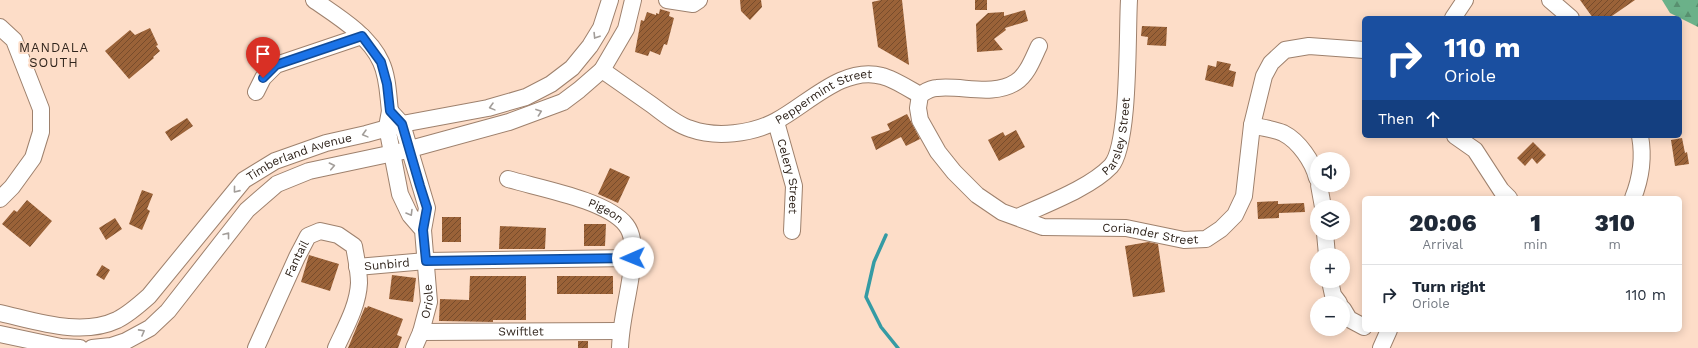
<!DOCTYPE html>
<meta charset="utf-8">
<style>
body{margin:0;font-family:"Work Sans",sans-serif;background:#f6f6f7;color:#1f2937;height:100vh;display:flex;flex-direction:column;font-size:15px;white-space:nowrap}
*{box-sizing:border-box;margin:0}
p{font-size:13px;color:#747a83}
.icon{flex:none;width:22px;height:22px;fill:none;stroke:currentColor;stroke-width:2;stroke-linecap:round;stroke-linejoin:round}
.map{position:relative;flex:1;overflow:hidden}
.panel{position:absolute;left:1362px;top:196px;width:320px;height:136px;display:flex;flex-direction:column;background:#fff;border-radius:6px;box-shadow:0 2px 10px #0003}
.panel>*{flex:none}
.banner{position:absolute;left:1362px;top:16px;width:320px;height:122px;border-radius:6px;box-shadow:0 2px 10px #0003;background:#1a4fa0;color:#fff;overflow:hidden}
.tools{position:absolute;left:1310px;top:152px;display:grid;gap:8px}
.tools a{display:grid;place-items:center;width:40px;height:40px;border-radius:50%;background:#fff;box-shadow:0 2px 10px #0003;font-size:20px}
.pin{position:absolute;display:grid;place-items:center;width:34px;height:34px;color:#fff;margin:-41px -17px;border-radius:50% 50% 50% 0;rotate:-45deg;box-shadow:0 0 4px #0007}
.pin .icon{rotate:45deg}
.me{position:absolute;width:44px;margin:-22px;rotate:269deg;stroke-linejoin:round;filter:drop-shadow(0 0 3px #0008)}
.turn{display:flex;align-items:center;gap:14px;height:84px;padding:0 16px;font-size:18px}
.turn .icon{width:52px;height:52px;stroke-width:2.5}
.turn b{display:block;font-size:28px;line-height:34px}
.then{display:flex;align-items:center;height:38px;padding:0 16px;background:#0003;gap:8px;font-size:15px}
.eta{display:flex;justify-content:space-evenly;align-items:center;height:68px;text-align:center}
.eta b{font-size:24px;font-weight:800;line-height:28px}
ul{padding:0;list-style:none}
li{display:flex;align-items:center;gap:12px;height:60px;padding:0 16px;border-top:1px solid #e0e1e3}
li div{flex:1}
li b{display:block;font-size:15px}
li em{font-style:normal}
.map>svg:first-child{display:block}
.forest{fill:url(#forest-firs)}
.lines{fill:none;stroke-linecap:round;stroke-linejoin:round}
.stream{stroke:#359ba4;stroke-width:3.5}
.building{fill:url(#building-hatch)}
.minor-casing{stroke:#9e816d;stroke-width:18}
.minor{stroke:#fff;stroke-width:16}
.oneway{stroke:#a29d99}
.route-casing{stroke:#114b97;stroke-width:10}
.route{stroke:#1a73e8;stroke-width:7}
.labels{text-anchor:middle;dominant-baseline:central;stroke-width:4;stroke-linejoin:round;paint-order:stroke}
.street-label{font-size:12px;fill:#30251d;stroke:#fdddc8}
.neighbourhood-label{font-size:13px;letter-spacing:1px;fill:#30251d;stroke:#fdddc8}
</style>
<div class="map">
<svg width="1698" height="348" viewBox="0 0 1698 348">
<defs>
<pattern id="forest-firs" width="22" height="20" patternUnits="userSpaceOnUse"><rect width="22" height="20" fill="#6bb189"/><path d="M5 1l3.5 6h-7zM16 11l3.5 6h-7z" fill="#58906f"/></pattern>
<pattern id="building-hatch" width="6" height="6" patternUnits="userSpaceOnUse"><rect width="6" height="6" fill="#9a6238"/><path d="M-1 1l2-2M0 6l6-6M5 7l2-2" fill="none" stroke="#774c2c"/></pattern>
</defs>
<rect width="100%" height="100%" fill="#fdddc8"/>
<path class="forest" d="M1662,0H1698V27L1670,13Z"/>
<g class="lines">
<path class="stream" d="M886,235L874,262L866,297L881,327L898,348"/>
</g>
<path class="building" d="M740,0H761L762,7L750,20L741,11Z
M881,0H902L909,65L878,47L872,2Z
M975,0H987V10H975Z
M1580,0H1635L1609,18H1593Z
M660,9L670,12L669,16L674,18L667,45L664,44L660,55L650,51L648,56L635,52L641,20L644,21L647,12L656,15V13L659,14Z
M1025,10L1028,21L1005,28L1006,30L994,39L1003,50L977,52L976,24L988,13L1004,12V16Z
M1142,26L1167,27L1166,46L1147,45L1148,37L1141,36Z
M150,28L158,45L156,46L160,51L153,57L154,58L129,79L105,51L130,30L135,35Z
M1217,61L1231,64L1229,70L1236,72L1233,87L1205,80L1208,65L1216,67Z
M907,114L920,139L906,146L901,137L876,150L871,137L890,130L887,124Z
M187,118L193,126L171,141L165,132Z
M1016,130L1025,147L999,161L988,140L1003,132L1005,136Z
M1682,138L1685,153L1687,152L1689,164L1675,166L1671,140Z
M1533,142L1546,155L1537,164L1532,158L1525,166L1517,158Z
M610,168L630,177L618,203L598,194Z
M142,190L153,194L147,209L150,211L142,230L129,224Z
M27,200L52,221L30,247L2,224L14,210L17,212Z
M1278,201V204L1304,203L1305,212L1279,213V218L1258,219L1257,202Z
M442,217H461V242H442Z
M115,218L122,229L106,240L99,228Z
M584,224H606L605,246H584Z
M500,226L546,228L545,249H499Z
M1148,242L1158,244L1165,292L1133,297L1125,246Z
M309,255L339,264L330,291L301,282Z
M102,265L110,270L104,280L96,275Z
M392,275L416,278L413,302L389,299Z
M470,276H526V320H493V322L439,321L440,299L469,300Z
M557,276H613V294H557Z
M368,306L403,319L397,335L402,337L398,348H348L365,307L367,308Z
M578,341H588V348H578Z"/>
<g class="lines">
<defs>
<g id="minor">
<path d="M314,0C337,16 369,35 381,62C388,77 388,95 390,111"/>
<path d="M667,0L693,4L699,0"/>
<path d="M1550,0L1571,18"/>
<path d="M1453,18L1465,0"/>
<path d="M0,27L14,40L41,109V132L33,158L12,187L0,199"/>
<path id="s1" d="M602,70C619,82 635,93 652,105C663,113 677,125 691,129C716,138 752,134 776,121C807,105 843,65 882,76C894,79 909,89 920,95"/>
<path d="M256,92L263,78L276,65L362,36"/>
<path id="s2" d="M920,95L918,108L920,120L938,152L954,172L977,195L1002,212L1043,227L1126,228L1184,240L1206,239L1221,229L1235,215L1244,196L1252,125L1264,76L1271,63L1285,50L1309,46L1364,50"/>
<path d="M920,95C925,92 930,88 937,88C962,85 993,97 1016,82C1028,74 1033,58 1039,46"/>
<path id="s3" d="M776,122L794,186L792,231"/>
<path d="M1252,125C1262,128 1274,129 1283,133C1299,141 1313,162 1317,178"/>
<path d="M1455,136L1475,150L1501,190L1509,198"/>
<path id="s4" d="M508,179C538,188 607,200 626,225C633,234 633,246 633,257C631,288 621,317 620,348"/>
<path d="M1319,185L1323,207"/>
<path d="M1633,198C1641,178 1644,158 1640,136"/>
<path id="s5" d="M1018,217C1046,204 1090,188 1111,166C1130,145 1127,32 1129,0"/>
<path d="M1325,233L1327,255"/>
<path id="s6" d="M357,267L426,261L633,258"/>
<path d="M1330,281L1333,295L1339,303"/>
<path d="M1343,309L1349,319L1364,327"/>
<path id="s7" d="M0,313C36,321 81,337 117,320C129,314 139,305 149,296L244,180L275,161L326,143L366,134L402,124L488,108L526,97L551,84L572,68L590,46L601,28L610,0"/>
<path id="s8" d="M421,332L620,331"/>
<path d="M0,334L61,347L80,348"/>
<path d="M92,348L111,346L126,341L150,328L168,311L247,210L277,184L309,171L403,151L509,122L563,102L579,90L602,70L626,29L633,0"/>
<path id="s9" d="M256,348L297,257L308,236L320,231L338,235L354,246C356,258 359,271 359,283C358,306 345,328 336,348"/>
<path id="s10" d="M414,348L421,332L429,302L423,230L427,208L402,124L390,111L387,127L400,194L410,215L423,230"/>
<path d="M1381,348L1389,330"/>
</g>
</defs>
<use href="#minor" class="minor-casing"/>
<use href="#minor" class="minor"/>
</g>
<defs><path id="oneway-chevron" d="M-2-3.5L2.5 0L-2 3.5" fill="none" stroke-width="1.6" stroke-linecap="round" stroke-linejoin="round"/></defs>
<g class="oneway">
<use href="#oneway-chevron" transform="translate(596 36) rotate(122)"/>
<use href="#oneway-chevron" transform="translate(492 107) rotate(165)"/>
<use href="#oneway-chevron" transform="translate(539 112) rotate(-20)"/>
<use href="#oneway-chevron" transform="translate(365 134) rotate(165)"/>
<use href="#oneway-chevron" transform="translate(332 166) rotate(-12)"/>
<use href="#oneway-chevron" transform="translate(236 190) rotate(129)"/>
<use href="#oneway-chevron" transform="translate(410 213) rotate(59)"/>
<use href="#oneway-chevron" transform="translate(227 235) rotate(-52)"/>
<use href="#oneway-chevron" transform="translate(142 332) rotate(-29)"/>
</g>
<g class="lines">
<defs>
<path id="route" d="M263,78L276,65L362,36L381,62L387,84L390,111L402,124L420,186L427,208L423,230L426,261L633,258"/>
</defs>
<use href="#route" class="route-casing"/>
<use href="#route" class="route"/>
</g>
<g class="labels">
<g class="street-label">
<text stroke="none"><textPath href="#s1" startOffset="249">Peppermint Street</textPath></text>
<text stroke="none"><textPath href="#s5" startOffset="137">Parsley Street</textPath></text>
<text stroke="none"><textPath href="#s7" startOffset="370">Timberland Avenue</textPath></text>
<text stroke="none"><textPath href="#s3" startOffset="56">Celery Street</textPath></text>
<text stroke="none"><textPath href="#s4" startOffset="103">Pigeon</textPath></text>
<text stroke="none"><textPath href="#s2" startOffset="302">Coriander Street</textPath></text>
<text stroke="none"><textPath href="#s9" startOffset="98">Fantail</textPath></text>
<text stroke="none"><textPath href="#s6" startOffset="30">Sunbird</textPath></text>
<text stroke="none"><textPath href="#s10" startOffset="49">Oriole</textPath></text>
<text stroke="none"><textPath href="#s8" startOffset="100">Swiftlet</textPath></text>
</g>
<g class="neighbourhood-label">
<text x="54" y="47">MANDALA<tspan x="54" dy="15">SOUTH</tspan></text>
</g>
</g>
</svg>
<div class="tools">
<a><svg class="icon" aria-label="sound" viewBox="0 0 24 24"><path d="M4 9h4l5-4v14l-5-4H4zM17 9q2 3 0 6"/></svg></a>
<a><svg class="icon" aria-label="layers" viewBox="0 0 24 24"><path d="M12 4l9 5-9 5-9-5zM3 14l9 5 9-5"/></svg></a>
<a>+</a>
<a>−</a>
</div>
<div class="pin" style="left:263px;top:78px;background:#d93025"><svg class="icon" aria-label="arrive" viewBox="0 0 24 24"><path d="M6 21V4h12l-3 4 3 4H6"/></svg></div>
<svg class="me" style="left:633px;top:258px" viewBox="-20 -20 40 40"><circle r="19" fill="#fff"/><path d="M0-13L10 11 0 6-10 11z" fill="#1a73e8"/></svg>
<div class="banner">
<div class="turn"><svg class="icon" aria-label="right" viewBox="0 0 24 24"><path d="M7 20v-9h11M14 6l5 5-5 5"/></svg><div><b>110 m</b>Oriole</div></div>
<div class="then">Then<svg class="icon" aria-label="ahead" viewBox="0 0 24 24"><path d="M12 20V5M6 11l6-6 6 6"/></svg></div>
</div>
<section class="panel">
<div class="eta">
<div><b>20:06</b><p>Arrival</p></div>
<div><b>1</b><p>min</p></div>
<div><b>310</b><p>m</p></div>
</div>
<ul>
<li><svg class="icon" aria-label="right" viewBox="0 0 24 24"><path d="M7 20v-9h11M14 6l5 5-5 5"/></svg><div><b>Turn right</b><p>Oriole</p></div><em>110 m</em></li>
</ul>
</section>
</div>
